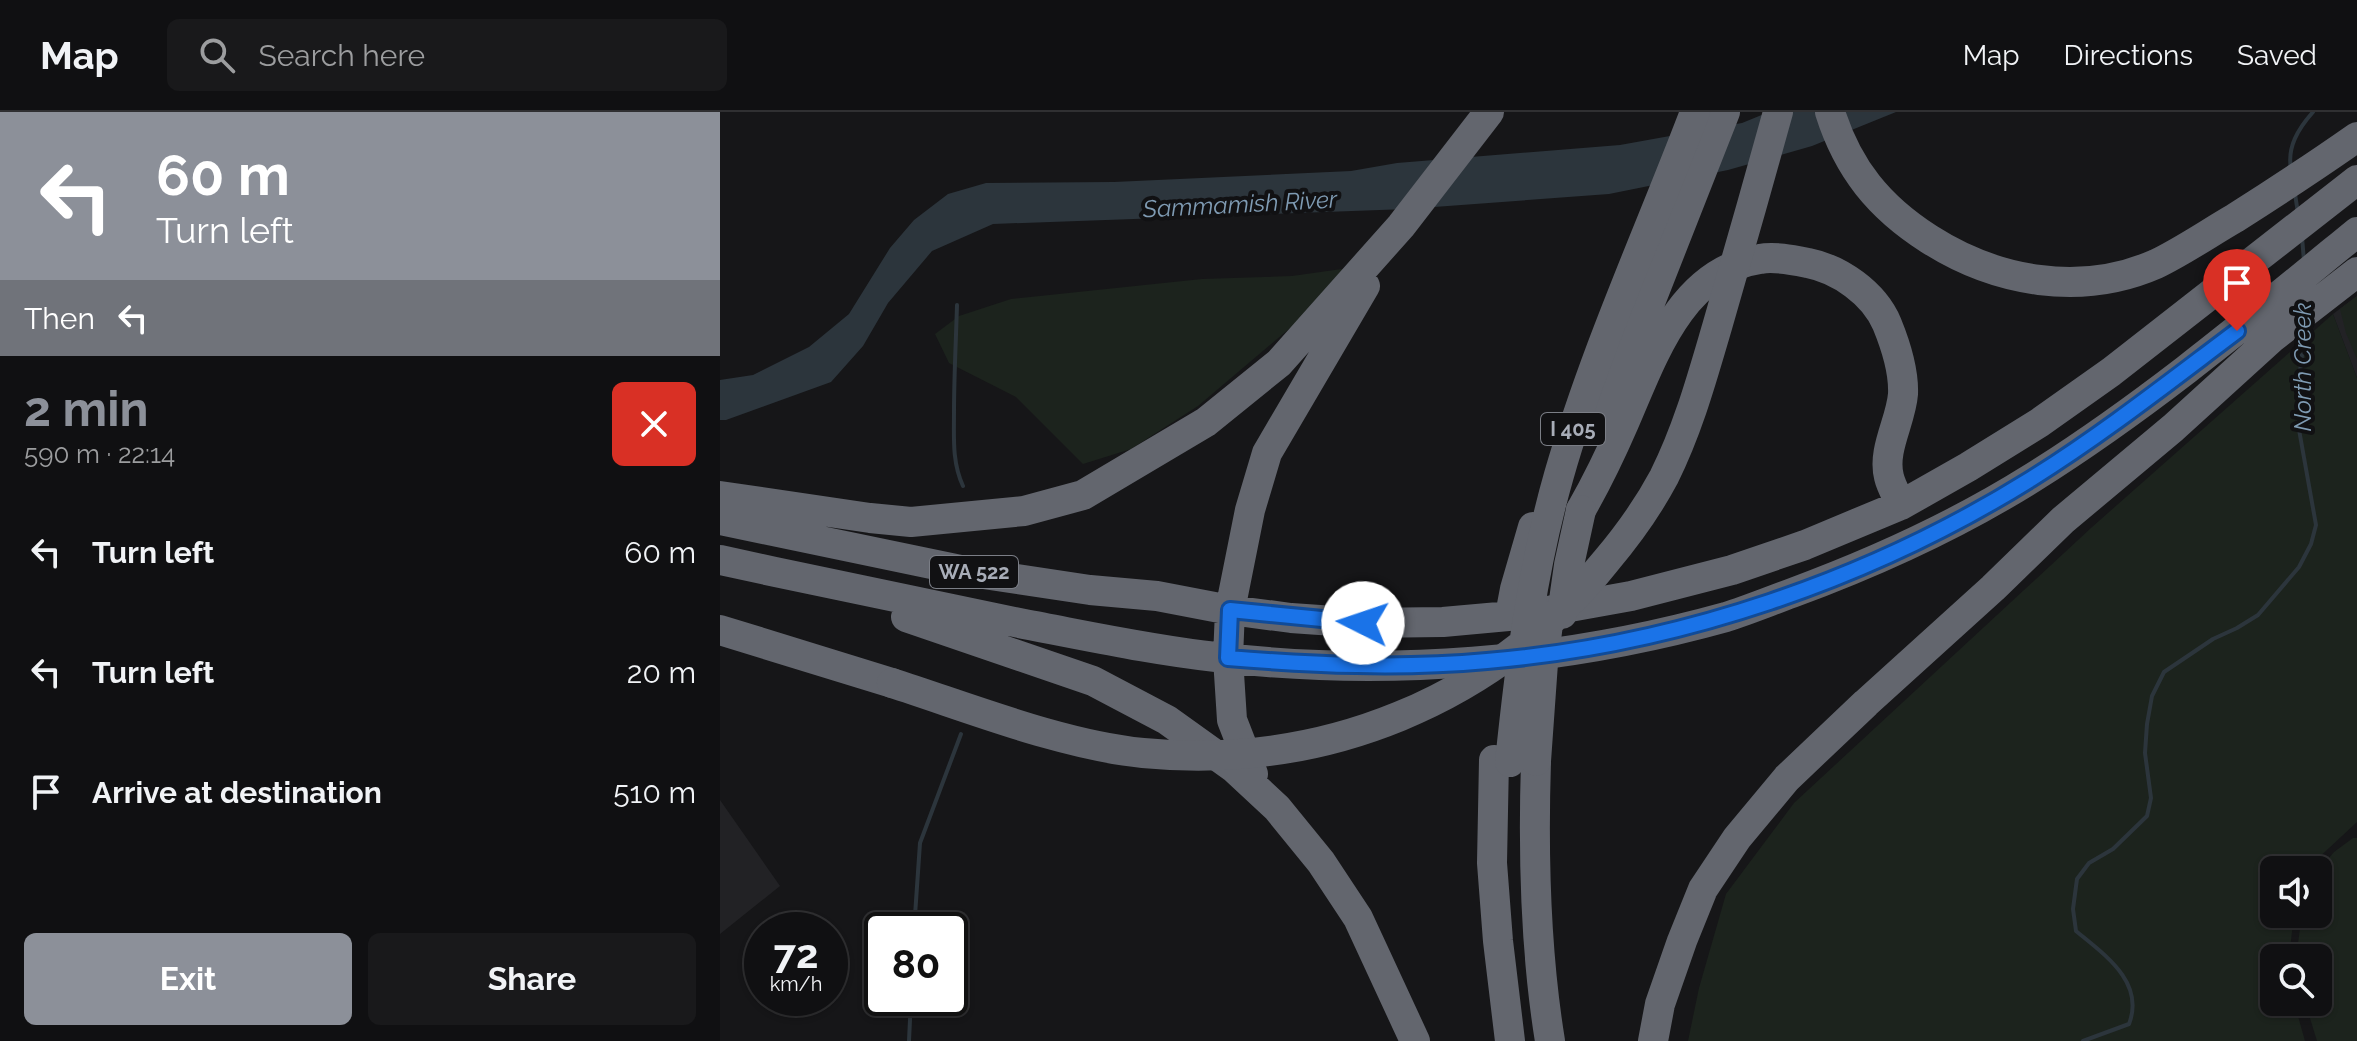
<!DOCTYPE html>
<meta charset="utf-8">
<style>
body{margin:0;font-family:Raleway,sans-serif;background:#19191b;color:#f1f3f6;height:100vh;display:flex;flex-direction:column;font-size:30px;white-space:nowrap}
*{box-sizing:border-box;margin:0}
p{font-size:26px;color:#9c9d9f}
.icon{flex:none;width:44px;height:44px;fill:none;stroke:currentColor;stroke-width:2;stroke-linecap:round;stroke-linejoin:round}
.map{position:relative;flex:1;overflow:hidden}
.drawer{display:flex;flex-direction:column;background:#101012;width:720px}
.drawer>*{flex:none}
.hud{background:#8c9099;color:#fff;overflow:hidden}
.controls{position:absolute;left:1540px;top:744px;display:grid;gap:16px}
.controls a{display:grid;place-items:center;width:72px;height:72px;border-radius:12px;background:#101012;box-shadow:0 2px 6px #0004,0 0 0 2px #303032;font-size:40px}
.speed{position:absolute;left:24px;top:800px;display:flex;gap:16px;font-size:40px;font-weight:700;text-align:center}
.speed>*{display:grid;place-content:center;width:104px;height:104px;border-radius:50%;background:#101012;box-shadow:0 2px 6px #0004,0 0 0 2px #303032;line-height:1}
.speed small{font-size:20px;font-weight:400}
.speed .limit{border:4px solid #111;border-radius:12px;background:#fff;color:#111}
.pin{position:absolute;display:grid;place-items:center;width:68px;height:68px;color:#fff;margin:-82px -34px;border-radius:50% 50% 50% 0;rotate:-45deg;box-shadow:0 0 8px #0007}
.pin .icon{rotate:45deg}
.me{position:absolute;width:88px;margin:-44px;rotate:274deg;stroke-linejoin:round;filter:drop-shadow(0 0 6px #0008)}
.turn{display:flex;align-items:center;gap:28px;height:168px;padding:0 24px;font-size:36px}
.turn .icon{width:104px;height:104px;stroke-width:2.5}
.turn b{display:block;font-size:56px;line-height:68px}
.then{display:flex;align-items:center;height:76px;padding:0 24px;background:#0003;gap:16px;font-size:30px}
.round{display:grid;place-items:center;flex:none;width:84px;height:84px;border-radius:12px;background:#19191b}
.overview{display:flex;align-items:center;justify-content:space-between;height:136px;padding:0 24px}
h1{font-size:48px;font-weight:700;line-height:60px;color:#8c9099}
.primary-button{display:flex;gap:16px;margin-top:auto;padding:16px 24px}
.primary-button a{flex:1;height:92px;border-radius:12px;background:#8c9099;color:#fff;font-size:32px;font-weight:700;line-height:92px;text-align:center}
.primary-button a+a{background:#19191b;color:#f1f3f6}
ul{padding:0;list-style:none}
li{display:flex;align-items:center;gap:24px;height:120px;padding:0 24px}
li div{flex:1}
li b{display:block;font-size:30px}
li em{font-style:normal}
header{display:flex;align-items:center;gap:48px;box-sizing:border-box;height:112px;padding:0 40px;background:#101012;border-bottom:2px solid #303032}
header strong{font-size:38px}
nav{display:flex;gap:44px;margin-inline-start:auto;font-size:28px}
.search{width:560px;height:72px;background:#19191b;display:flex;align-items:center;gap:20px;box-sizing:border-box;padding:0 28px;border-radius:12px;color:#9c9d9f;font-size:30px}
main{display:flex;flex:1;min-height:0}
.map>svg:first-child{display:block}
.built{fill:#222225}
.green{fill:#1c231d}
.water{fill:#2c353c}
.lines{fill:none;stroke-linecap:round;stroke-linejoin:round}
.stream{stroke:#2c353c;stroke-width:4}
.highway{stroke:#63666e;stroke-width:30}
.highway-bridge{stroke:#63666e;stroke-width:30}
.route-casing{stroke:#114b97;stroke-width:20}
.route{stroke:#1a73e8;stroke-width:14}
.labels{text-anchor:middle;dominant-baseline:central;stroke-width:8;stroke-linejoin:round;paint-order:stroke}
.shield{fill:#111113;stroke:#7b7e86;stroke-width:2}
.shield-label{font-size:20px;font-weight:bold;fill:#a8adb8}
.water-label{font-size:24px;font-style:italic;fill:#7f9bb3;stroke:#111113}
</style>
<header>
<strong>Map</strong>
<div class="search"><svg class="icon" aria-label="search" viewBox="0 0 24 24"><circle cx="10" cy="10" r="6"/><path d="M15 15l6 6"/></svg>Search here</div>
<nav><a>Map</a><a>Directions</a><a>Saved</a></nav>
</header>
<main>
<section class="drawer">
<div class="hud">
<div class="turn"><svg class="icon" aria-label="left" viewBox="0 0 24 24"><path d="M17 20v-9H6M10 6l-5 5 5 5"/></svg><div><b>60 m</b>Turn left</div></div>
<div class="then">Then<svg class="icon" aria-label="left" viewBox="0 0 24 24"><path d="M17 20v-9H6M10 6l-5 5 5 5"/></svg></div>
</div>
<div class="overview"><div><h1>2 min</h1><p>590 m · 22:14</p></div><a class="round" style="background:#d93025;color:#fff"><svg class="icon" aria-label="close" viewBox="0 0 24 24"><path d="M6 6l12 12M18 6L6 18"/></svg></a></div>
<ul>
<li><svg class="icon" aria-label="left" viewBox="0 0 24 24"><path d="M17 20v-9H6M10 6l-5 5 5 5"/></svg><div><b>Turn left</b></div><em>60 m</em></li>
<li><svg class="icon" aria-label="left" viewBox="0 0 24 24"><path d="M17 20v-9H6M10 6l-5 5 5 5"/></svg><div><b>Turn left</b></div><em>20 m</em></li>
<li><svg class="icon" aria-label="arrive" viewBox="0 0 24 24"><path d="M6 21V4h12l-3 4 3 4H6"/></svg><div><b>Arrive at destination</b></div><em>510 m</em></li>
</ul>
<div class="primary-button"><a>Exit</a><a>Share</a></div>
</section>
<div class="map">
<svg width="1637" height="929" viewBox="0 0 1637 929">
<rect width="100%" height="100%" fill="#161618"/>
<path class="built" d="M1637,184V266L1613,202Z
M0,688L60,774L0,822Z"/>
<path class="green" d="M643,154L478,294L411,337L363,352L296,285L229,251L215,222L239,204L291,187L482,167L572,164Z
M1637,184V247L1626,221L1620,197Z
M1613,202L1637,266V710L1594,750L1589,758H1554V802H1574L1569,846H1554V890H1574L1585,929H968L979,876L1006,782L1074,691L1371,416Z
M1633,726H1637V929H1597L1585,890H1598V846H1576L1582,802H1598V759L1614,740Z"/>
<path class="water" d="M1049,0H1176L1092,34L1008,58L889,82L687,97L273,112L212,139L168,191L143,234L111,270L6,308H0V268L33,263L89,235L129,202L170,136L194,108L228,82L266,71L394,70L631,59L677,51L900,33L1022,11Z"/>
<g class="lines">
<path class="stream" d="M1571,57C1567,35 1578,17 1593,0
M1575,82L1578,101
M1582,125L1584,149
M237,193C236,229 234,264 234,300C234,326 232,350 243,374
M194,818L200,731L241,622
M189,929L191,886
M1363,929L1409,912C1425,870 1385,843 1356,819L1353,797L1357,767L1369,751L1393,737L1427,704L1431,686L1425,641L1427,612L1432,584L1444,560L1493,527L1517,516L1538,503L1579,455L1591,432L1596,413L1578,312V277L1585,217"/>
<path class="highway" d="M1110,0C1128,57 1159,95 1209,127C1276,170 1361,185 1436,152C1463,139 1489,121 1515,106C1556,80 1597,53 1637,25
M884,315L894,282L1005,0
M0,384L150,406L191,410L304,399L363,383L486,310L559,251L681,114L769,0
M861,398C877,370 891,341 904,311C932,247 960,159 1040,147C1054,144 1073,148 1088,151C1119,157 1154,181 1167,212C1176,234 1184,258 1183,282C1181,309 1162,338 1169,365C1171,374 1177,384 1181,393
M0,408L250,460L370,478L437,484L510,498L571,506L643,511L723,510L811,502L911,484L1012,458L1085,433L1181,393L1248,355L1319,311L1391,260L1637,68
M0,448C101,470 202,491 304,512C368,524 432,538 496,545C666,565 841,551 1006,505C1028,498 1050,489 1072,481C1156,450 1237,413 1312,366C1427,294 1532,206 1637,120
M791,498L795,477L813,415
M186,505L373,569L447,608L514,656L557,696L601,750L638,806L695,929
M0,518L172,571
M774,648L772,751L778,829L790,929
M816,649C813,742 815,837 830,929
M533,662L512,608L508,546L510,498L530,398L547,341L645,174
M933,929L940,892L962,829L983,777L1017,726L1067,666L1146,591L1273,476L1343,408L1453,316L1552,226L1637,160"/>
<path class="highway-bridge" d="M842,502L849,453L861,398
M172,571C250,596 342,633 423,641C603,658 773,590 886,449C908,423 928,395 944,365C968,317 982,266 997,215C1018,143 1038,72 1058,0
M816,649L823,551L829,504
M790,650C800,553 812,457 839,363C875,238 929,121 975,0"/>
</g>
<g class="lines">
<defs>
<path id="route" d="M643,511L510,498L508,546C594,553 680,557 767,549C958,533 1149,468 1311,367C1383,322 1449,270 1517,219"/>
</defs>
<use href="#route" class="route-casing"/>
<use href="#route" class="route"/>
</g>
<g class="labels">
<g class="shield">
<rect x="821" y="301" width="64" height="32" rx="6"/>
<rect x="210" y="444" width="88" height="32" rx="6"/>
</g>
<g class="shield-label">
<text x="853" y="317">I 405</text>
<text x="254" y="460">WA 522</text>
</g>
<g class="water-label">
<text transform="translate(520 92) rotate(-3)">Sammamish River</text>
<text transform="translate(1582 255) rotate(-90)">North Creek</text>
</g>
</g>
</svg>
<div class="controls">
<a><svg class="icon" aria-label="sound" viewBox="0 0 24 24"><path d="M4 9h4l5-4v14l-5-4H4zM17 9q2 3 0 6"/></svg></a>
<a><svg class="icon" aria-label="search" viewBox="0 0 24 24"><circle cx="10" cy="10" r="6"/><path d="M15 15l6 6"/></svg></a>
</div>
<div class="speed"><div>72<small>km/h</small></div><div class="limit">80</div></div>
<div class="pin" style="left:1517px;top:219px;background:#d93025"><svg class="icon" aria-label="arrive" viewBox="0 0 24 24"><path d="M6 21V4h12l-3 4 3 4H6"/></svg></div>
<svg class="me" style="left:643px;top:511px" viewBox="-20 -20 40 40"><circle r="19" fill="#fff"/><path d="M0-13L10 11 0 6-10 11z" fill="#1a73e8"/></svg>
</div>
</main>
